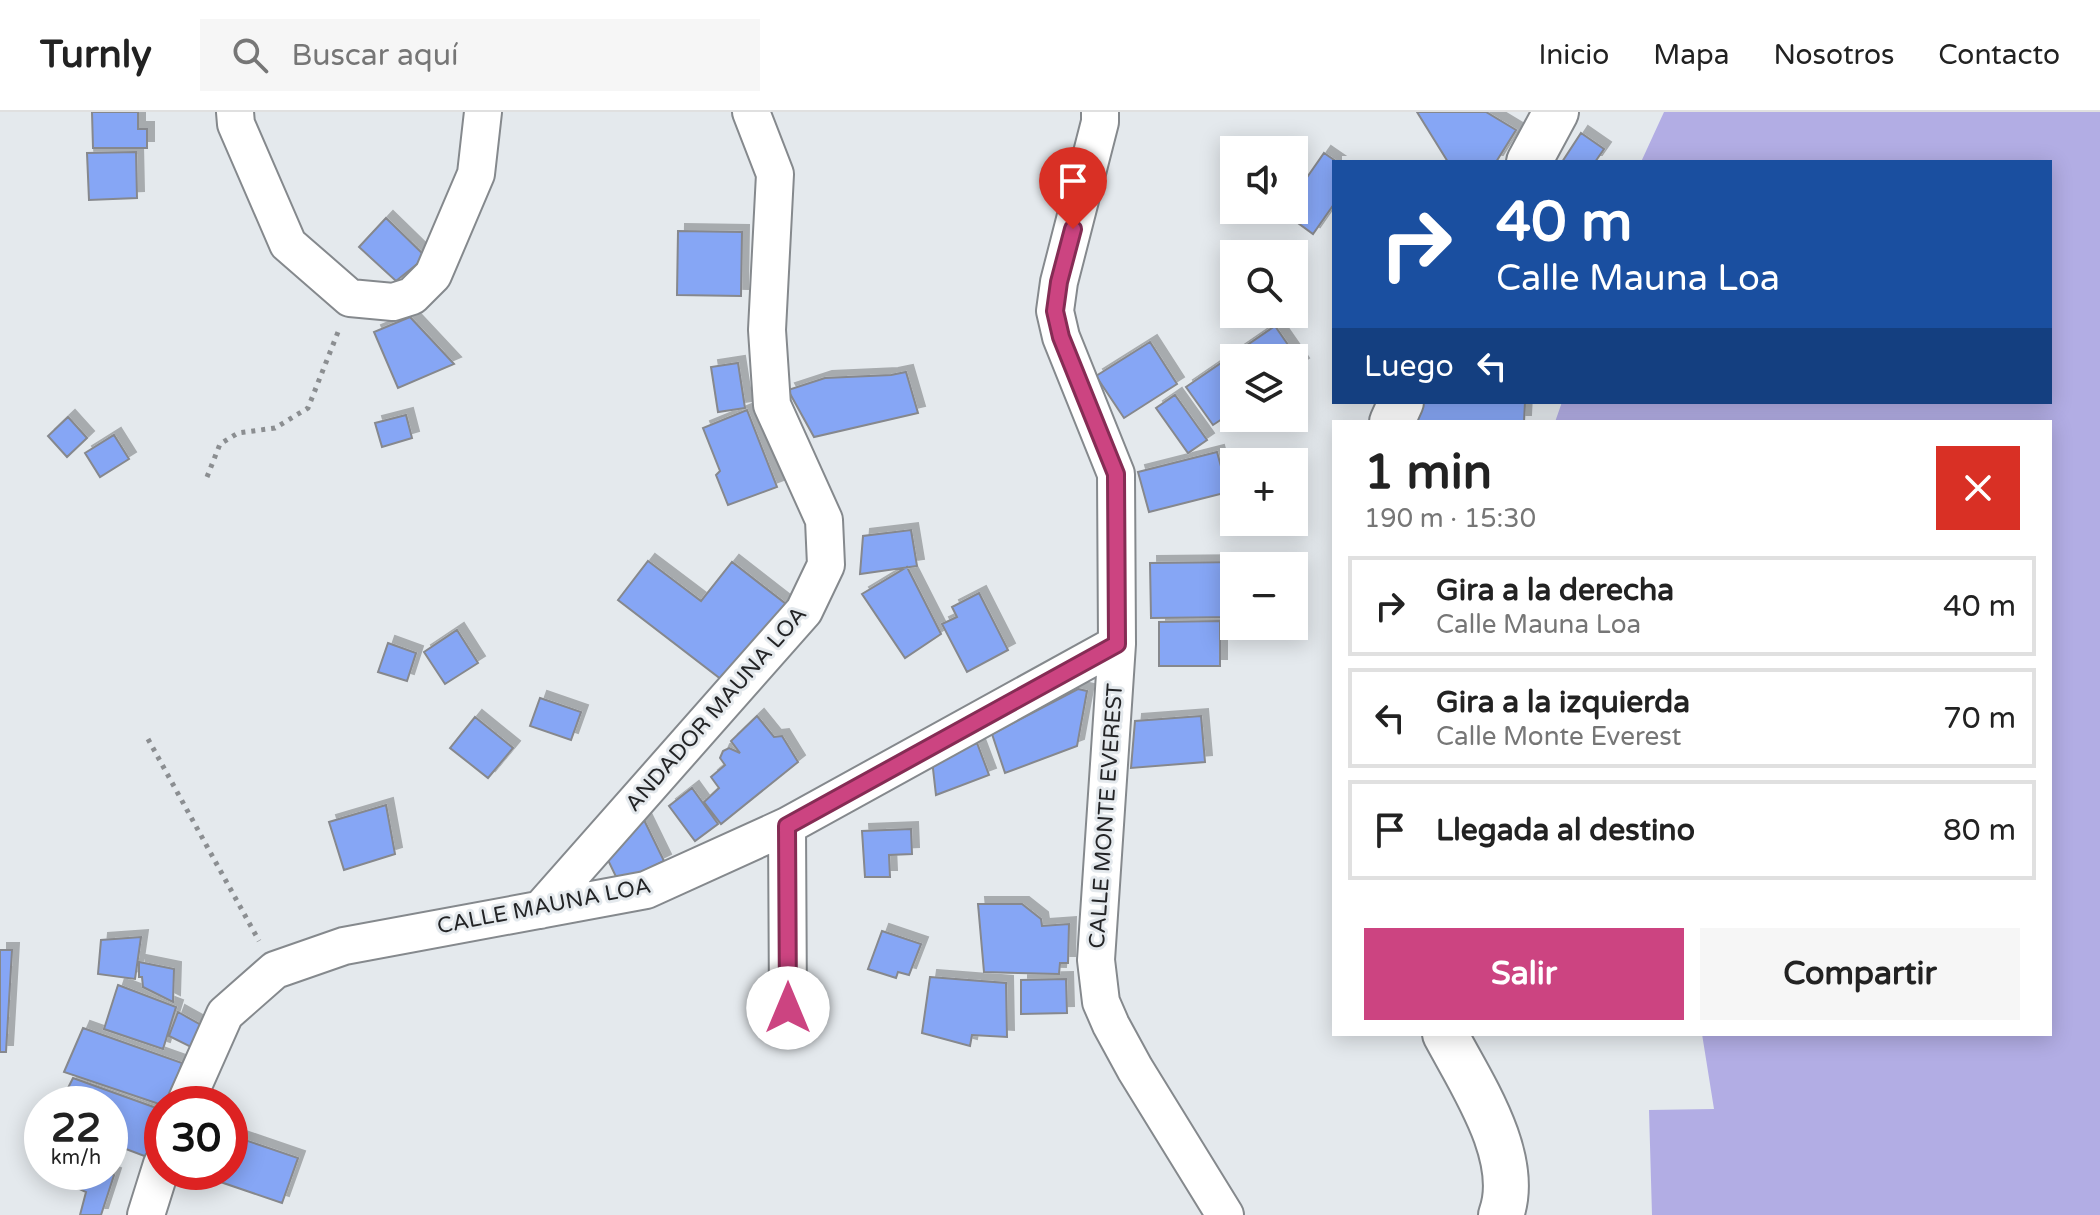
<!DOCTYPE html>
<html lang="es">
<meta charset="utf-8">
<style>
body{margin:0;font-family:"Varela Round",sans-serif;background:#f6f6f6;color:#222;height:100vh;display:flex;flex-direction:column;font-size:30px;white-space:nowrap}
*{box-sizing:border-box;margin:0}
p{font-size:26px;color:#767676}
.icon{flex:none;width:44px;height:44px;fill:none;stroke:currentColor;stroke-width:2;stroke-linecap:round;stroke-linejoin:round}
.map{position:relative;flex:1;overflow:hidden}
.panel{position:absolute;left:1332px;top:308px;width:720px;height:616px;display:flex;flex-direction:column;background:#fff;border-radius:0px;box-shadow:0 4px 20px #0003}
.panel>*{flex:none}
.banner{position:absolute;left:1332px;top:48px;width:720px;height:244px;border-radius:0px;box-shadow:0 4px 20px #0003;background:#1a4fa0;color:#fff;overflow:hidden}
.buttons{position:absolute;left:1220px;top:24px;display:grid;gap:16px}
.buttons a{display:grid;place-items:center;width:88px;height:88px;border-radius:0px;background:#fff;box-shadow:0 4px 20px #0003;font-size:40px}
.speed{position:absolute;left:24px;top:974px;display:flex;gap:16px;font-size:40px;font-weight:700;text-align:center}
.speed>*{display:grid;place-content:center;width:104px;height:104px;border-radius:50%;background:#fff;box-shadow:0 4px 20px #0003;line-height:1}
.speed small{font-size:20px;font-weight:400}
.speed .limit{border:12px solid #d22;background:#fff;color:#111}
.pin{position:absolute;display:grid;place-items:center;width:68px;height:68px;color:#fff;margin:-82px -34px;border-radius:50% 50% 50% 0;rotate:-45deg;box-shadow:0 0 8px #0007}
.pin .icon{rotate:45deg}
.me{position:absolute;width:88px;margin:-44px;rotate:0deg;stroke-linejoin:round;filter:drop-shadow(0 0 6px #0008)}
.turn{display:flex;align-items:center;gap:28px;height:168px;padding:0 32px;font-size:36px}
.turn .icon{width:104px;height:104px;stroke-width:2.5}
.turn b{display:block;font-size:56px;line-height:68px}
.then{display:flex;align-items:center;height:76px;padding:0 32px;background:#0003;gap:16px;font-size:30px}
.round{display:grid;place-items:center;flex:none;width:84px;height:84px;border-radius:0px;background:#f6f6f6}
.headline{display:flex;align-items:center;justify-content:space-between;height:136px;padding:0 32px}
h1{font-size:48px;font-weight:800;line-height:60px}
.action{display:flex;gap:16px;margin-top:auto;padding:16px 32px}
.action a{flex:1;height:92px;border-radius:0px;background:#cc4481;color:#fff;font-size:32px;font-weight:800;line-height:92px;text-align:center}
.action a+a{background:#f6f6f6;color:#222}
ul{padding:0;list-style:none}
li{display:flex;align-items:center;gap:24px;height:100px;margin:0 16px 12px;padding:0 16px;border:4px solid #e0e0e0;border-radius:0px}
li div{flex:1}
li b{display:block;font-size:30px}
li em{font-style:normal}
header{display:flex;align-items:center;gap:48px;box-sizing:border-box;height:112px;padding:0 40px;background:#fff;border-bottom:2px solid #e0e0e0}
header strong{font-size:38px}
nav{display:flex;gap:44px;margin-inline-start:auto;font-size:28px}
.search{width:560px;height:72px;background:#f6f6f6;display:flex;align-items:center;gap:20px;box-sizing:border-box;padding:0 28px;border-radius:0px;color:#767676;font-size:30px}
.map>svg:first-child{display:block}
.green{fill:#b2ade4}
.building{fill:#86a6f5;stroke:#86888d;stroke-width:2;filter:url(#shadow)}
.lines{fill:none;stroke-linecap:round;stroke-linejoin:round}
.minor-casing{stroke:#85898d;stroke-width:40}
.tertiary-casing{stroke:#85898d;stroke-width:48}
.path{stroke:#8b8e91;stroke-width:5;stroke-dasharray:4 6;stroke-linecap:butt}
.minor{stroke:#fff;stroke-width:36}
.tertiary{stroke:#fff;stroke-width:44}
.route-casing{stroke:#852c54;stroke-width:20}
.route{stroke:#cc4481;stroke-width:14}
.labels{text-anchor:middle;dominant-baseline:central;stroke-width:6;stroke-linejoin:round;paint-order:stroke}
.street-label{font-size:22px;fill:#232426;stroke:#e4e9ed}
</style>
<header>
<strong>Turnly</strong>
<div class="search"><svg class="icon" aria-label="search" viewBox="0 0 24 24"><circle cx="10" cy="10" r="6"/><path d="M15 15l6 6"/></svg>Buscar aquí</div>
<nav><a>Inicio</a><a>Mapa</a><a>Nosotros</a><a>Contacto</a></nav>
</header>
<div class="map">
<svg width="2100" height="1103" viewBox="0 0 2100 1103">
<defs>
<filter id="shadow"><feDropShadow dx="7" dy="-7" stdDeviation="0" flood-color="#0004"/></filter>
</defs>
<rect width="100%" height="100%" fill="#e4e9ed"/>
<path class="green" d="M1664,0H2100V1103H1652L1649,998L1714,997L1702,922H2050V310H1555L1562,290H2050V50H1641Z"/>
<path class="building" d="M92,0H138V17H147V36H93Z
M1417,0H1486L1516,18L1496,50H1448Z
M1581,21L1604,37L1595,50H1562Z
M136,40L137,86L89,88L87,41Z
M1324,41L1337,50H1334V92L1313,122L1283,100L1294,98V84Z
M386,106L426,145L396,169L359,135Z
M678,119L742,120L741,184L677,183Z
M410,205L454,252L398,276L374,220Z
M1275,214L1302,253L1294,258V246H1234V299L1213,313L1186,275Z
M1150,230L1177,272L1124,306L1096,264Z
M738,251L745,296L718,300L711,255Z
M906,260L918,301L814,325L788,278L825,266L891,263Z
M1175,283L1207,328L1188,341L1156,296Z
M1416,290H1525L1524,310H1407Z
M747,298L777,375L728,393L716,363L720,359L703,316Z
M406,303L412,326L382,335L375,311Z
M68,305L87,326L67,345L48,324Z
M114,323L129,347L100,365L85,341Z
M1217,340L1228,380L1149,400L1138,360Z
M911,418L917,454L860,462L863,424Z
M648,449L701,489L732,450L786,492L726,571L618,488Z
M1244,450V454H1234V505L1151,506L1150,451Z
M907,455L941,522L905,546L862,482Z
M979,481L1008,538L967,560L942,512L957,505L952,495Z
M1220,509V554H1159V510Z
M457,518L478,551L445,572L424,540Z
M388,531L416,541L407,569L378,560Z
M1078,577L1087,579L1077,634L1005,661L992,622Z
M540,586L581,600L571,628L530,614Z
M757,604L774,625L782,624L798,650L721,712L704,690L719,676L711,665L725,653L720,646L723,639L729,636L740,641L731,629Z
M1201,604L1205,650L1131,656L1135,609Z
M475,605L513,636L488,666L450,636Z
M977,631L989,663L936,683L932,648Z
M692,676L718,712L695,729L669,694Z
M386,693L395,742L344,758L329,710Z
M644,708L664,749L619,771L607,746Z
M911,717L912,742L889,743L890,765H865L862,719Z
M978,792H1022L1041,807L1042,814L1069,812L1068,851H1060L1059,862L984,860Z
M882,819L921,832L909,863L898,860L896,866L868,857Z
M141,825L135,867L98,862L101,828Z
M0,838H12L6,940H0Z
M139,850L174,857L173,890L143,875L142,865H139Z
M930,865L1006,871L1007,925L972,923L970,934L922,921Z
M1066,867L1067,901L1021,902V868Z
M118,873L176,895L163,937L104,917Z
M178,900L201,913L191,935L169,924Z
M83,916L182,951L168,992L162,993L64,960Z
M73,966L162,998V1007L147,1045L110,1031V992H60Z
M230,1023L298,1046L282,1091L194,1061L230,1060Z
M43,1060H106L114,1063L101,1103H80L86,1080Z"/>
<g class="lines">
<defs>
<path id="minor" d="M235,0L236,12L288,132L350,186L393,190L412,184L433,163L476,62L483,0
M1100,0V10L1059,170L1055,199L1061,225L1116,362L1117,532L1096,848L1101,890L1111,913L1135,957L1225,1103
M787,714L788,896
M540,798L804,499L826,453L824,408L772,293L767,218L775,62L751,0
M185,992L225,902L275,858L344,834L646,778L787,714L1117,532
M146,1103L162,1052"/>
<path id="tertiary" d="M1529,50L1556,0
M1392,310L1401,290
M1445,922C1471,971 1522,1046 1501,1103"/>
</defs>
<use href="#minor" class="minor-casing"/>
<use href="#tertiary" class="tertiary-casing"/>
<path class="path" d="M207,365L220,332L238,321L275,316L308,296L340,215
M148,627L259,829"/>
<use href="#minor" class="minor"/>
<use href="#tertiary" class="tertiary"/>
</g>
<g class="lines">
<defs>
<path id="route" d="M788,896L787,714L1117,532L1116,362L1061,225L1055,199L1059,170L1073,117"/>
</defs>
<use href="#route" class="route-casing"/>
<use href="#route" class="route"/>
</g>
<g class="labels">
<g class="street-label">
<text transform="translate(716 597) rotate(-49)">ANDADOR MAUNA LOA</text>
<text transform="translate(1106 704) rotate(-86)">CALLE MONTE EVEREST</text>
<text transform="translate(544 794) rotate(-11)">CALLE MAUNA LOA</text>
</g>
</g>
</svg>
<div class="buttons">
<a><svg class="icon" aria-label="sound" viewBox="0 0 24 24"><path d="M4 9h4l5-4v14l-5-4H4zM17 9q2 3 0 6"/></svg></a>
<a><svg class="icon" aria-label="search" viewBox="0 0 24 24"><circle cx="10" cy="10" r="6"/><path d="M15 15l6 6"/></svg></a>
<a><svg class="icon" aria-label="layers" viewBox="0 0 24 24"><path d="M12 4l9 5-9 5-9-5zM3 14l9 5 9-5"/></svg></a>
<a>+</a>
<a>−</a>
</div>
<div class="speed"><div>22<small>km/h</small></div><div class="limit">30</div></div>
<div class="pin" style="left:1073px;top:117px;background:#d93025"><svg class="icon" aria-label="arrive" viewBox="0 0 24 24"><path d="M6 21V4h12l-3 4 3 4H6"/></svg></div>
<svg class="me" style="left:788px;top:896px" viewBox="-20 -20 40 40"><circle r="19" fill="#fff"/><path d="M0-13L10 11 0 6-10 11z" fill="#cc4481"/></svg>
<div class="banner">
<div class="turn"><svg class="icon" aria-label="right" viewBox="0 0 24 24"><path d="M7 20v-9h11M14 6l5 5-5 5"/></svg><div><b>40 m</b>Calle Mauna Loa</div></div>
<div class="then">Luego<svg class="icon" aria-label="left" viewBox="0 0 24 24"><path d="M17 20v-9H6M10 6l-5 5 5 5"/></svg></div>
</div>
<section class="panel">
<div class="headline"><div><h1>1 min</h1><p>190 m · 15:30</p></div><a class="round" style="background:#d93025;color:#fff"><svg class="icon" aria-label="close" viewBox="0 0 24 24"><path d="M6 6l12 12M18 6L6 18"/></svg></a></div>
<ul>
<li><svg class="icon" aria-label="right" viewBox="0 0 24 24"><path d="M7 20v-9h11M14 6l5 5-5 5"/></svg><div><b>Gira a la derecha</b><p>Calle Mauna Loa</p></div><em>40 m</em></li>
<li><svg class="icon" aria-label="left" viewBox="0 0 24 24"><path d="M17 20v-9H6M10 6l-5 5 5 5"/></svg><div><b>Gira a la izquierda</b><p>Calle Monte Everest</p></div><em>70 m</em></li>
<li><svg class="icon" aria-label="arrive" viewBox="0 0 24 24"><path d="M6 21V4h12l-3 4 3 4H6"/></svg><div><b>Llegada al destino</b></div><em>80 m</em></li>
</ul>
<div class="action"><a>Salir</a><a>Compartir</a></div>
</section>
</div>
